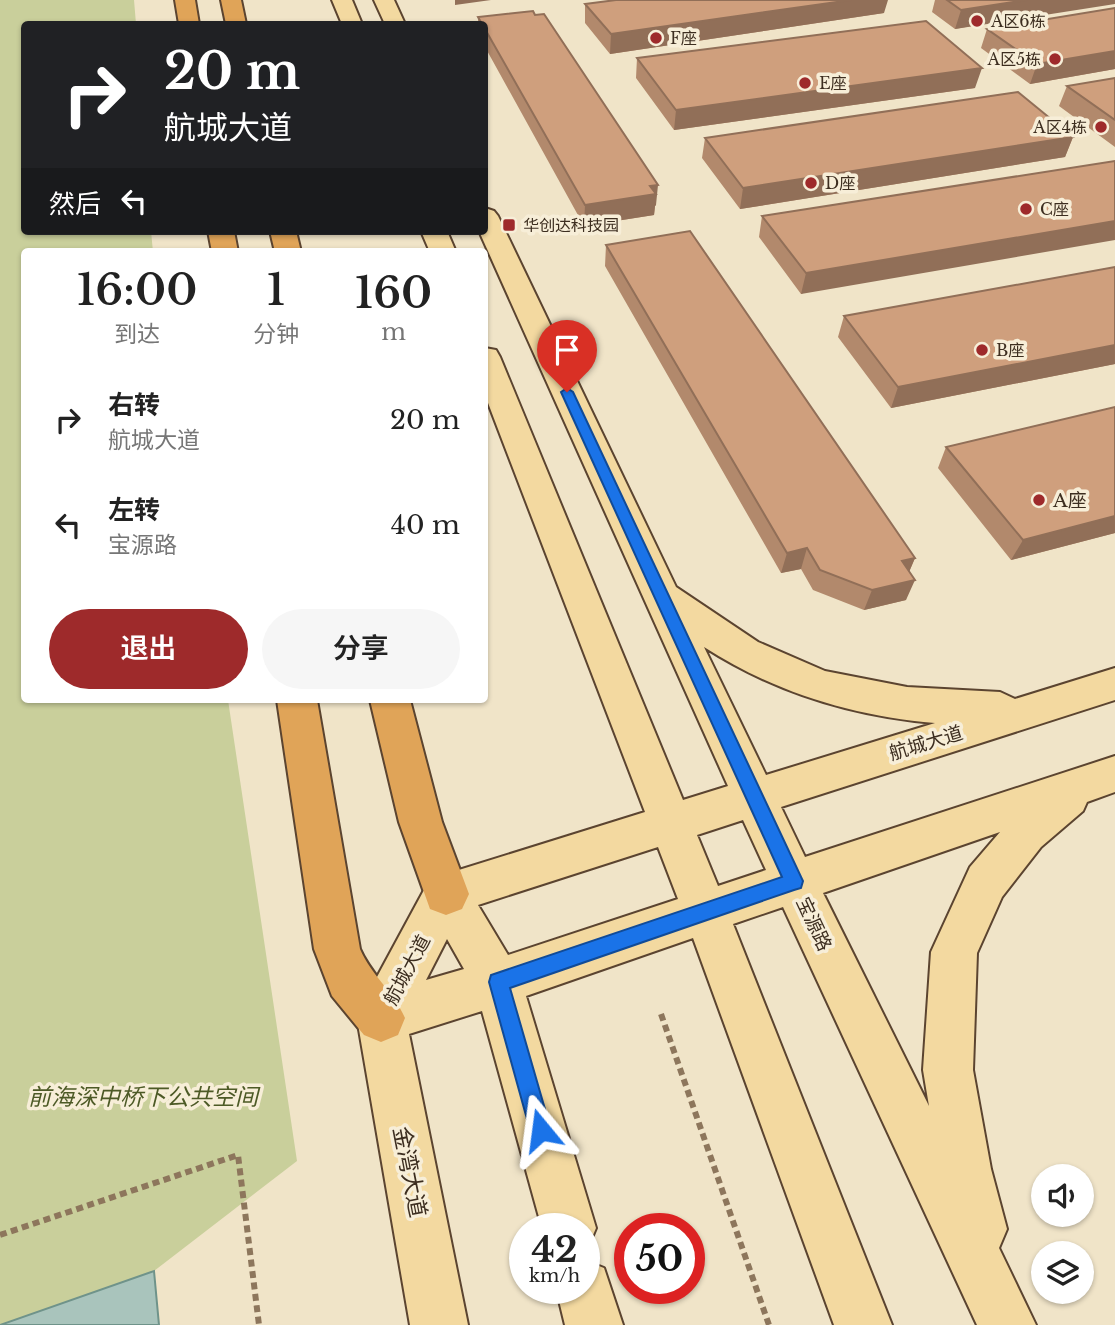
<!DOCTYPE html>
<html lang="zh">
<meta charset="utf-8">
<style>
body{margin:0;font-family:"Libre Baskerville","Noto Sans SC",serif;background:#f6f6f6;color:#222;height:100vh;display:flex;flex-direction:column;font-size:26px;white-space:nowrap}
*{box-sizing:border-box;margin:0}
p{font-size:23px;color:#767676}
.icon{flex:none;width:38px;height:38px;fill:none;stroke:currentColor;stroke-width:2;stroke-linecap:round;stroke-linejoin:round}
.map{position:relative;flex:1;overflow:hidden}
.details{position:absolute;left:21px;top:248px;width:467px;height:455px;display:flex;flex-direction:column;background:#fff;border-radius:7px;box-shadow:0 2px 5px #0004}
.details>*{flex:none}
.guide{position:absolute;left:21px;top:21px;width:467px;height:214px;border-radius:7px;box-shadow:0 2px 5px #0004;background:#202124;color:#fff;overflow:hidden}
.fabs{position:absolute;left:1031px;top:1164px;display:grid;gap:14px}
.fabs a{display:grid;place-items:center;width:63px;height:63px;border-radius:50%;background:#fff;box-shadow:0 2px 5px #0004;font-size:35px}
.speed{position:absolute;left:509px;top:1213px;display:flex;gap:14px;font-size:35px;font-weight:700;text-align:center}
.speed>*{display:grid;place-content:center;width:91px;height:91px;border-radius:50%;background:#fff;box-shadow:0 2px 5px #0004;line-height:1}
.speed small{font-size:18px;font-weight:400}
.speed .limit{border:10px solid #d22;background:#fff;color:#111}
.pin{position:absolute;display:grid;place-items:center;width:60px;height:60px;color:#fff;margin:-72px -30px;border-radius:50% 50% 50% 0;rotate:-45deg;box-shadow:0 0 7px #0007}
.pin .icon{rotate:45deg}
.me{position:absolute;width:77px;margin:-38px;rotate:344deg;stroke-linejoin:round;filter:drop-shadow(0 0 5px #0008)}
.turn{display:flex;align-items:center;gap:24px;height:147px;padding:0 28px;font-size:32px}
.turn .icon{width:91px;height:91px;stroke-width:2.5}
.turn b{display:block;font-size:49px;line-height:60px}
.then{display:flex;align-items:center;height:66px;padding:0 28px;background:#0003;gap:14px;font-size:26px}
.eta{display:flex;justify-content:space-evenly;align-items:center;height:119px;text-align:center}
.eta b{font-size:42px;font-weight:600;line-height:49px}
.cta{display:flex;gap:14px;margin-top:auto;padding:14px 28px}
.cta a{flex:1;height:80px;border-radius:42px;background:#9e2a2b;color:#fff;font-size:28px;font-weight:600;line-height:80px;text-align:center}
.cta a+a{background:#f6f6f6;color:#222}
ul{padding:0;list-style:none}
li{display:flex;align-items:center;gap:21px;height:105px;padding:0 28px}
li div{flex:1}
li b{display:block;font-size:26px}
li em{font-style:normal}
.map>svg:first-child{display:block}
.green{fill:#c9cf9b}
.water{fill:#a9c4bc;stroke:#6f938a;stroke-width:2}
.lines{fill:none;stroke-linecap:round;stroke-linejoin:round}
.major-casing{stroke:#5b4430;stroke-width:4}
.highway-casing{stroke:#5b4430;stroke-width:4}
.path{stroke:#8d765c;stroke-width:6;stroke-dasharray:7 4.5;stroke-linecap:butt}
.major{fill:#f3d9a0;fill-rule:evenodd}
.highway{fill:#e0a458;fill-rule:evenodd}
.wall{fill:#b2896c}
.shaded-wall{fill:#916f58}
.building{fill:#cf9f7d;stroke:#916f58;stroke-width:2}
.route{fill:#1a73e8;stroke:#114b97;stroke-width:2}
.poi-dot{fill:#9e2a2b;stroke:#f7eed8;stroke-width:2.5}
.labels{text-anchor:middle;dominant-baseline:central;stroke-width:7;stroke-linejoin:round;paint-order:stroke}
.far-poi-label{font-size:16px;fill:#3d2e20;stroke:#f7eed8;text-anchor:start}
.poi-label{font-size:19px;fill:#3d2e20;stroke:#f7eed8;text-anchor:start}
.street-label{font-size:19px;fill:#3d2e20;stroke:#f7eed8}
.near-park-label{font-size:23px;font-style:italic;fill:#4d5a26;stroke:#f7eed8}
.near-street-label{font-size:23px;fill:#3d2e20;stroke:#f7eed8}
</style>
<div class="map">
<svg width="1115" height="1325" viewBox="0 0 1115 1325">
<rect width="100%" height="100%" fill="#f0e4c8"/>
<path class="green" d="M0,0H134L136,24H24V231H151L153,252H24V700H228L297,1161L154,1271L0,1325Z"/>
<path class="water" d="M154,1271L159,1325H0Z"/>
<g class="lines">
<defs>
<path id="major" d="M332,0H352L362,24H342Z
M374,0H394L405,24H385Z
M485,208L494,211L498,216L676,587L758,642L825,671L907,687L1000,692L1015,699L1115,668V700L781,807L805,857L1115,756V792L1087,802L1083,811L1041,847L1002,897L977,953L973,1070L991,1169L1007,1229L999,1248L1036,1325H977L783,907L733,924L892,1325H834L693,938L526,996L596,1228L588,1247L584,1249V1228H542L482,1011L409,1034L468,1325H410L357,1018L364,1001L430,879L645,812L485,395V348L496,350L500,357L683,800L728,786L479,231H485ZM704,647C774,692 852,716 935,723L766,775ZM743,820L766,870L718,886L697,835ZM1000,832L970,867L931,952L923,1070L929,1106L823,893ZM658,847L678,899L508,955L478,905ZM447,939L464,969L426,980Z
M421,231H447L456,252H430Z
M584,1260L604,1268L623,1325H565L556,1288H584Z"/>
<path id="highway" d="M175,0H195L199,24H179Z
M221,0H241L246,24H226Z
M208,231H234L238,252H212Z
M270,231H296L301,252H275Z
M277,700H317L360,949C371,975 394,992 405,1018L398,1035L381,1042L364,1035L332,996L314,949Z
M370,700H410L442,822L469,894L462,909L446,915L430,909L399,822Z"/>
</defs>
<use href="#major" class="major-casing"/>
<use href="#highway" class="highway-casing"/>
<path class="path" d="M661,1014L769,1325
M0,1235L238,1155L259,1325"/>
<use href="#major" class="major"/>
<use href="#highway" class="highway"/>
</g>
<path class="wall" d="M935,0H1115L955,29L932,12Z
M585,4L884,13L610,54L585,23Z
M1115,8V69L1030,84L981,48L987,29Z
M478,17L656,205L655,206L654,215L584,226L485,47V24H478Z
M637,58L975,88L674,130L636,78Z
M1115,78V147L1059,106L1067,86Z
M1073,137L1065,157L740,209L702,158L705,138Z
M1115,161L801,294L759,237L762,216Z
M606,245L915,558L909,572L906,600L864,610L813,590L801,569L781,573L605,266Z
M1115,267V364L891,408L838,337L844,316Z
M1115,407V533L1011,560L938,468L946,447Z"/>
<path class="shaded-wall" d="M455,0H491L455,5Z
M851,0H888L884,13L610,54L611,34Z
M1027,0H1115V4L955,29L961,10Z
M1115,51V69L1030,84L1037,64Z
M982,68L975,88L674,130L676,110Z
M1073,137L1065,157L740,209L743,188Z
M658,185L656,205L655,206L654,215L584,226L585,205L650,186Z
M1115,221V240L801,294L806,273Z
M1115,345V364L891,408L898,387Z
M1115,516V533L1011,560L1023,540Z
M807,548L801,569L781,573L787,553Z
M915,558L906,579L902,561Z
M915,580L906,600L864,610L872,590Z"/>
<path class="building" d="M616,0H851L611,34L585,4Z
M947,0H1027L961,10Z
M1115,8V51L1037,64L987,29Z
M533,11L535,15L544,14L658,185L650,186L656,194L585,205L485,29V24H482L478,17Z
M926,21L982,68L676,110L637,58Z
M1115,78V120L1067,86Z
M1018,92L1073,137L743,188L705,138Z
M1115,161V221L806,273L762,216Z
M690,231L915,558L902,561L915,580L872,590L820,570L807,548L787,553L606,245Z
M1115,267V345L898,387L844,316Z
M1115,407V516L1023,540L946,447Z"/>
<path class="route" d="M567,388L573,392L803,881L801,888L794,890L510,988L551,1130L548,1137L541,1141L533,1137L530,1130L489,982L491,975L782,877L561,392Z"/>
<g class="poi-dot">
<circle cx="977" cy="21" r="7"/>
<circle cx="656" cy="38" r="7"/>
<circle cx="1055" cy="59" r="7"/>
<circle cx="805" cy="83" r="7"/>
<circle cx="1101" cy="127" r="7"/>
<circle cx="811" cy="183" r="7"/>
<circle cx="1026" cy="209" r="7"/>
<rect x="502" y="218" width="14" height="14" rx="3.5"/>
<circle cx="982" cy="350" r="7"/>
<circle cx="1039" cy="500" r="7"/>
</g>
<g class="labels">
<g class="far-poi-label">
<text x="991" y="21">A区6栋</text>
<text x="670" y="38">F座</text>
<text x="1041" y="59" text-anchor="end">A区5栋</text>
<text x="819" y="83">E座</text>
<text x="1087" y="127" text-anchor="end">A区4栋</text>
<text x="825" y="183">D座</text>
<text x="1040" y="209">C座</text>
<text x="523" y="225">华创达科技园</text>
<text x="996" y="350">B座</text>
</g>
<g class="poi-label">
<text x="1053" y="500">A座</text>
</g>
<g class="street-label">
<text transform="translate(926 743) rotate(-17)">航城大道</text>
<text transform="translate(814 924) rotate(65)">宝源路</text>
<text transform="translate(407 970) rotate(-62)">航城大道</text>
</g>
<g class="near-park-label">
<text x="143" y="1097">前海深中桥下公共空间</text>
</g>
<g class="near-street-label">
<text transform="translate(410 1172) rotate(79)">金湾大道</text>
</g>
</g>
</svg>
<div class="fabs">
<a><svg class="icon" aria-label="sound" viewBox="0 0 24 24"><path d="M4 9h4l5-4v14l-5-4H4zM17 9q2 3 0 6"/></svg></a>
<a><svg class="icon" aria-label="layers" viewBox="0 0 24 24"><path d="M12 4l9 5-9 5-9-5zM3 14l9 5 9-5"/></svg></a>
</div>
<div class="speed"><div>42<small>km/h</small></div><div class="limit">50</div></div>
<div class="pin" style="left:567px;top:392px;background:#d93025"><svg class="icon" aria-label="arrive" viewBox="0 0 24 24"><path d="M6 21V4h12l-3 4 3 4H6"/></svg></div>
<svg class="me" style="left:541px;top:1130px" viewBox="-20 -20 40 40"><path d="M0-17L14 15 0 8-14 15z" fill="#1a73e8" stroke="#fff" stroke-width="4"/></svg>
<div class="guide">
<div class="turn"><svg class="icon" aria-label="right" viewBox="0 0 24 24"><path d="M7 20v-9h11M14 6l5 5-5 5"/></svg><div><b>20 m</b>航城大道</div></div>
<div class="then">然后<svg class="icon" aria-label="left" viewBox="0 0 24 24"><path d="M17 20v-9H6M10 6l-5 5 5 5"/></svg></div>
</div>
<section class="details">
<div class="eta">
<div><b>16:00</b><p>到达</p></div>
<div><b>1</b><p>分钟</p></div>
<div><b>160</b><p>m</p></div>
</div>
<ul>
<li><svg class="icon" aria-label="right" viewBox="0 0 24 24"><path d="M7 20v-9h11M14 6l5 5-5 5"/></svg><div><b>右转</b><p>航城大道</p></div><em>20 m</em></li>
<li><svg class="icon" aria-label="left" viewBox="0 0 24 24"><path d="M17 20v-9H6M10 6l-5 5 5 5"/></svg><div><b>左转</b><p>宝源路</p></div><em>40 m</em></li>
</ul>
<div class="cta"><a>退出</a><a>分享</a></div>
</section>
</div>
